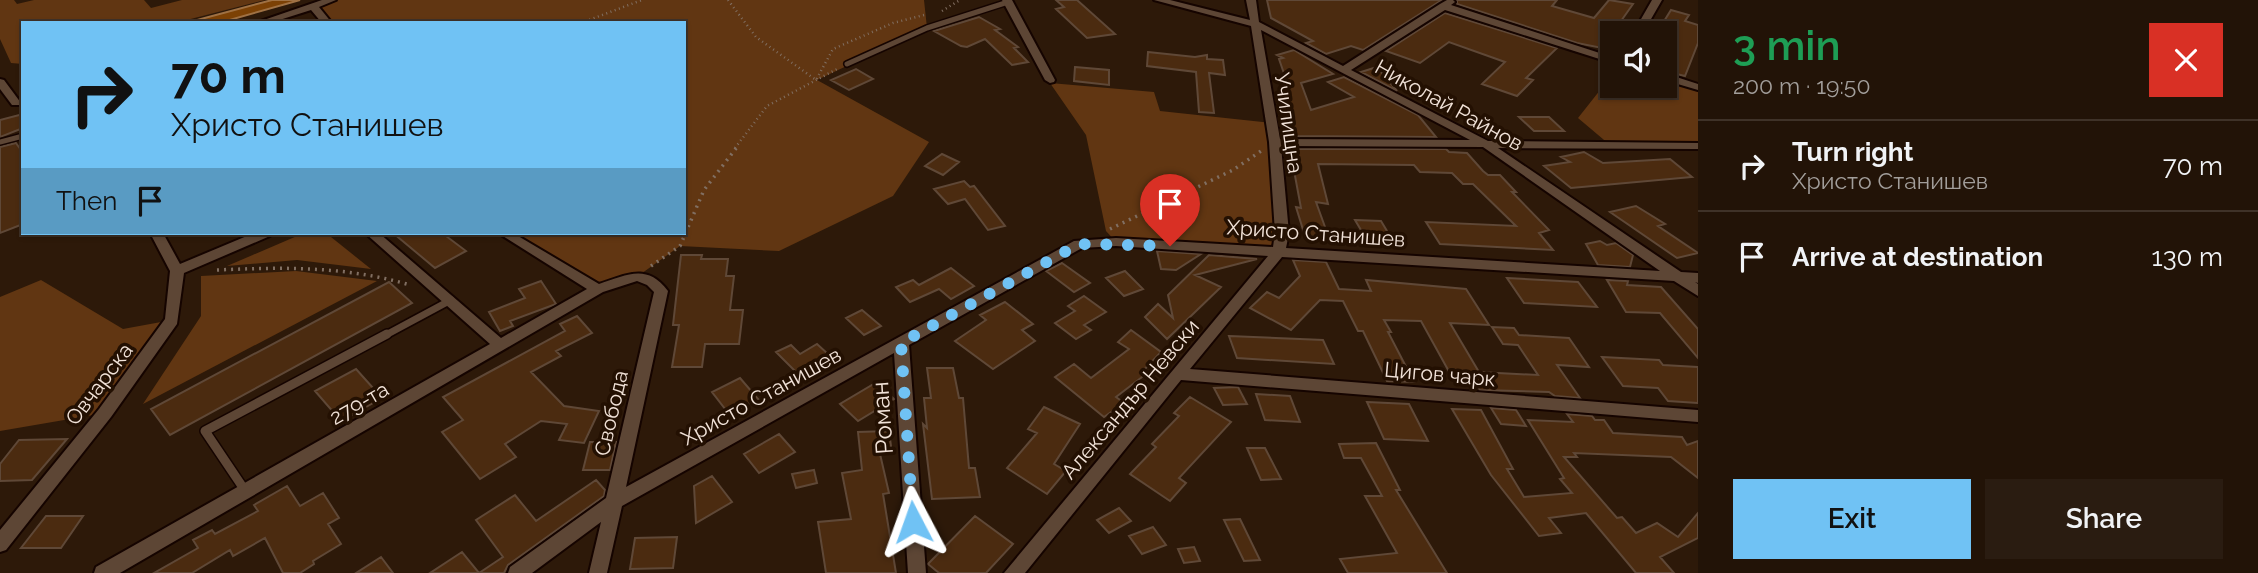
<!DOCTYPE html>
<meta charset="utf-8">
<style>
body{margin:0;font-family:Raleway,sans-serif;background:#2a1c11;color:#f1f3f6;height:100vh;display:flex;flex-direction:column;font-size:26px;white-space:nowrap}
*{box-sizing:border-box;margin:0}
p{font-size:23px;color:#a29e9b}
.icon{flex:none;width:38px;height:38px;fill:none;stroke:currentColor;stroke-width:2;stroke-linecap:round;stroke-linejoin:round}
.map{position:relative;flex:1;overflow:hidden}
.drawer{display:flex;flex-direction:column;background:#221307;width:560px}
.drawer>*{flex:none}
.hud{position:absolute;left:21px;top:21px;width:665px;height:214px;border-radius:0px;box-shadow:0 2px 5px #0004,0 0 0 2px #3f3228;background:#70c2f4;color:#111;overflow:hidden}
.fabs{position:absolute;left:1600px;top:21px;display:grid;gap:14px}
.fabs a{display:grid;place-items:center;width:77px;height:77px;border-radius:0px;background:#221307;box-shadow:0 2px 5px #0004,0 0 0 2px #3f3228;font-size:35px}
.pin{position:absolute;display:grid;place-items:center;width:60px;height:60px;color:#fff;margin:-72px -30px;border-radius:50% 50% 50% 0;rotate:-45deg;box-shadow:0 0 7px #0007}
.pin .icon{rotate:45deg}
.me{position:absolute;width:77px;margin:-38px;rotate:356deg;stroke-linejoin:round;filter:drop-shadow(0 0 5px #0008)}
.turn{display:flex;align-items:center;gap:24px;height:147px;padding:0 35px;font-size:32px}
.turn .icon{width:91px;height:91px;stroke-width:2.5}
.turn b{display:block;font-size:49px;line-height:60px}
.then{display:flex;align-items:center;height:66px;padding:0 35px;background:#0003;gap:14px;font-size:26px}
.round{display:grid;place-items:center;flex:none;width:74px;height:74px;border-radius:0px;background:#2a1c11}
.overview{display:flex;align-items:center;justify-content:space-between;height:119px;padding:0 35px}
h1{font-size:42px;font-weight:600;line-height:52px;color:#1e9e55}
.button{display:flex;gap:14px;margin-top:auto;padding:14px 35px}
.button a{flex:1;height:80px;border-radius:0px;background:#70c2f4;color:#111;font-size:28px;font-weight:600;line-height:80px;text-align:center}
.button a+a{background:#2a1c11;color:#f1f3f6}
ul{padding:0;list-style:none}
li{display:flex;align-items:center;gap:21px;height:91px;padding:0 35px;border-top:2px solid #3f3228}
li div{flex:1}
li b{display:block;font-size:26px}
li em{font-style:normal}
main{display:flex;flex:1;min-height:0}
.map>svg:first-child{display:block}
.green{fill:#613612}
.water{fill:#7c4105;stroke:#9f7144;stroke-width:2}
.building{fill:#4b2b10;stroke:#5f4837;stroke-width:2}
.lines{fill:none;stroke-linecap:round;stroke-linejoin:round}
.service-far2-casing{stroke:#150400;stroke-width:8}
.service-far1-casing{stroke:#150400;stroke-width:10}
.service-casing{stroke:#150400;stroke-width:12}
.minor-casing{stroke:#150400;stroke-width:4}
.path-far1{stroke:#816f62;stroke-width:2.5;stroke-dasharray:1 3.5;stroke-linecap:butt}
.path{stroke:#816f62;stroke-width:3.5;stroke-dasharray:2 5;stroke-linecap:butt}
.service-far2{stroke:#5d4635;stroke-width:5}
.service-far1{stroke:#5d4635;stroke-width:7}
.service{stroke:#5d4635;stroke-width:9}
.minor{fill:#5d4635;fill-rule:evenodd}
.route{stroke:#70c2f4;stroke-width:12;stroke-dasharray:0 21.6}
.labels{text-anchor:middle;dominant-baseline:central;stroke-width:7;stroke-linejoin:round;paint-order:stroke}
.street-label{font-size:21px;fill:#f1e2d8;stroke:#231002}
.near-street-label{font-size:24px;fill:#f1e2d8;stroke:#231002}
</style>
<main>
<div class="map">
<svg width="1698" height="573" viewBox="0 0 1698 573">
<rect width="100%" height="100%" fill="#2d1909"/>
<path class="green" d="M0,0H14L17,4L34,0H144L151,8L182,0H265L175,23H23V64L11,63L0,39Z
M331,0H924L927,28L817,80L929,142L893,196L779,251L680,246L638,276L598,289L504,233H684V23H327L313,6Z
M1612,75V86H1664V76L1698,87V146L1610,145L1578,118Z
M1050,83L1154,92L1160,111L1272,123L1279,251L1116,242L1106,231L1086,135Z
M304,233H326L371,269L297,260L227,266Z
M296,271L377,281L143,404L201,316V276Z
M41,280L123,329L172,320L105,413L0,431V297Z"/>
<path class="water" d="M272,0H300L219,23H186Z"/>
<path class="building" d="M1056,0H1077L1115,34L1087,38L1056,9L1064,7Z
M1267,0H1442L1363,50L1351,46L1326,54L1306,43L1313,41L1271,18Z
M1457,0H1557L1552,6L1594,18L1609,0L1633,4L1602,48L1577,43L1457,4Z
M1671,10L1689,15L1685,21L1698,25V43L1685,76L1664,71V33L1658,31Z
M1445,13L1557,48L1526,78L1533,80L1517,96L1482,84L1505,62L1449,42L1420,63L1386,51Z
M979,17L1000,29L995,30L1018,47L1014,48L1028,62L1012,65L985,39L967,47L961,46L934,31Z
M1294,50L1333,74L1301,83L1311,110L1354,97L1328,82L1344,77L1418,115L1436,137L1287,136L1280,107L1289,108L1282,87L1289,88L1279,59L1283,58L1277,55Z
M1148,52L1195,57L1207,55V59L1223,60L1225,75L1209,73L1214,113L1199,112L1196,72L1147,66Z
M1075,67L1109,70V85L1074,81Z
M1377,67L1397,91L1361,72Z
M856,69L873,79L849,90L831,80Z
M23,114V128L0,137V120Z
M1519,117H1549L1564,131H1534Z
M16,143L23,153V224L0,233V147Z
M1290,149H1446L1449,152L1467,153L1483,171L1488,175H1500L1516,192H1512L1549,230L1539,233L1553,250L1440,244L1426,222L1516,226L1473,184H1463L1452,173L1420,172L1414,165L1318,164L1328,204L1316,202L1329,238L1305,236L1296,207L1301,208Z
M1584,152L1603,163L1670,159L1692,177L1571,188L1544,166L1570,162L1561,157Z
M942,154L959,162L943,175L925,166Z
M964,181L970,187L974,186L1005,226L988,230L965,199L948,204L934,189Z
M1636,206L1665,224L1658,226L1698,253L1677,258L1610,212Z
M1355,220L1381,221L1393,241L1367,240Z
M393,233H442L466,251L435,268Z
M1600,241L1607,245L1616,243L1633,255L1630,267L1598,265L1586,244Z
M1157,251L1201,254L1176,270L1161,269Z
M681,255H702L701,259H728L726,276H734L730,310H743L739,344H705L702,367H672L679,325H673Z
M1209,255L1257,259L1195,275L1221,287L1167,339L1145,317L1158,304L1173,318L1168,295Z
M1293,260L1326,262L1339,289L1371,291L1366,280L1466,289L1489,325L1450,323L1479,372L1538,375L1518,345L1503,344L1492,327L1514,328L1519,335L1569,338L1589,367L1557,365L1580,398L1555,396L1549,392L1480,390L1473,378L1452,377L1421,321L1384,320L1391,332H1388L1414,382L1387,381L1363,331H1358L1343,301L1320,300L1291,330L1250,308L1267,292L1279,298L1300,276Z
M1062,263L1090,283L1074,292L1046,271Z
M951,268L974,286L951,299L939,289L910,302L896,287L913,280L919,285Z
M1125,271L1143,289L1124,296L1106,278Z
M1507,278L1578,282L1597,307L1524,303Z
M1607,280L1628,281L1627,285L1661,287L1698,329V358L1660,313L1626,312Z
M541,281L556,304L510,321L513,326L500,331L489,312L525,298L519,289Z
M389,282L412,303L170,435L151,409Z
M1084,296L1106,312L1084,325L1091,330L1076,339L1055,323L1075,311L1068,306Z
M1005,302L1033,324L1022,330L1035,341L993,369L955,341L986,320L980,315Z
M862,310L881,326L864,335L846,318Z
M577,316L592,333L556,351L561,356L531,372L564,406L599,411L584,443L559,440L567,424L541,421L505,444L516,457L480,479L442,432L463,420L443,397L565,331L560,324Z
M1131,330L1161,352L1142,372L1146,374L1116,397L1124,403L1104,417L1055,377L1074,364L1091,378L1129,349L1118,342Z
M1229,336L1323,340L1334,364L1237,358Z
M817,344L828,354L796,372L776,352L791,345L800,354Z
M1602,357L1659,360L1663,365L1698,367V403L1668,401L1658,388L1623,386Z
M927,368H953L959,398H963L969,468H975L980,497L932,499L923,424L927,428L924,398H931Z
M356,369L382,398L341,421L315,391Z
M740,378L758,399L729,414L712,392Z
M877,382L894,399L858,421L840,404Z
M1238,387L1247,404L1223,405L1214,388Z
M1256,394L1290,396L1300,422L1265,420Z
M1190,397L1231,422L1179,478L1186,483L1170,501L1130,474L1156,447L1152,444L1179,416L1174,413Z
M1367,402L1409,404L1428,441L1384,439Z
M1044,407L1080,424L1054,464L1066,471L1047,494L1007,468L1037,433L1028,429Z
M1491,408L1516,410L1526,426L1501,424Z
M1452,409L1481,410L1513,469H1507L1524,497L1572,493L1560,479L1564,478L1528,420L1573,422L1567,414L1592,416L1595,420H1604L1613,433L1682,437L1687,445L1698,441V478L1671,457L1574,453L1577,457H1564L1617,518L1622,517L1636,533L1657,523L1678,537L1698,513V538L1660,557L1674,573H1636L1586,513L1549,518L1561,533L1539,536L1491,475Z
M889,431L892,454H880L889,493L883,494L896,573H826L818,522L851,519L842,473L862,470L858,432Z
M779,434L795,452L759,473L744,454Z
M67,439L32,480L0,481V464L19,440Z
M590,442H616L610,470H583Z
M1376,443L1400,490H1396L1447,573H1348L1340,559L1397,553L1365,496H1382L1361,458H1344L1339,444Z
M1247,448H1265L1281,479L1261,480Z
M814,470L817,483L796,488L792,474Z
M712,476L732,502L696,523L694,486Z
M596,480L605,490L604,496L508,565L504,573H430L462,552L479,573L503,557L476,520L515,495L536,521Z
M287,486L300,506L323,493L339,518L328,524L341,544L313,561L314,564L300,573H283L265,538L233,556L230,550L192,573H154L198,548L193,540L212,530L215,534L258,511L254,505Z
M1119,508L1131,521L1109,533L1097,520Z
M46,516H83L61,548H21Z
M975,516L1013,544L986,573H939L928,564Z
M1240,519L1260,560L1244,561L1224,520Z
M1153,527L1166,545L1142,554L1129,536Z
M677,537L673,568L630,569L635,538Z
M1194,547L1200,561L1184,563L1178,549Z
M381,557L393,573H356Z"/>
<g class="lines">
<defs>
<path id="service-far2" d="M847,64L927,28L1008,2
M0,142L23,136"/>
<path id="service-far1" d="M384,336L451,300"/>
<path id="service" d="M246,492L205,431L387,334"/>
<path id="minor" d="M322,0H336L319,7L332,23H322L311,10L270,23H255Z
M1002,0H1012L1055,80L1054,82L1050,83L1045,80Z
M1154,0H1170L1250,20L1246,0H1256L1259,22L1343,66L1440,4L1447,0H1453L1455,2L1451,5L1612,57V63L1445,10L1351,70L1488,141L1698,143V149L1498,148L1681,272L1698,273V283L1695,282L1698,284V296L1674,281L1282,257L1190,369L1698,410V422L1181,380L1025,573H1004L1268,256L1116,246L1082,248L909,345L926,573H908L894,353L622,506L607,573H589L601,522L532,573H508L510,567L606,498L654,292L647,285L637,281L603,292L120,573H94L96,567L490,344L365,233H379L501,338L587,289L498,233H513L599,284C627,275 647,263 668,291L626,487L1074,241L1116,238L1273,247L1275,233L1269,142L1251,26ZM1261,30L1470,140L1280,139ZM1281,146L1483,147L1660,271L1286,248L1289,233Z
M1652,0H1662L1643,33H1633Z
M1664,73L1698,84V90L1664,80Z
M0,79L4,80L21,103L20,105H12L0,89Z
M150,233H163L180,264L254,233H272L270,236L184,273L177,324L111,417L6,550L0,552V530L99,409L165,319L170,271Z"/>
</defs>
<use href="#service-far2" class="service-far2-casing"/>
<use href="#service-far1" class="service-far1-casing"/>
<use href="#service" class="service-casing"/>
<use href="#minor" class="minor-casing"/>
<path class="path-far1" d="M728,0L756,37L816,80L833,49L893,23L924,15
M942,11L960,0
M581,23L642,0
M735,148L767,106L839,68"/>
<path class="path" d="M1110,229L1233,170L1261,151
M651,266L680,246L704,190L737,147
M217,270C283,267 346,266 410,285"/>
<use href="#service-far2" class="service-far2"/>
<use href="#service-far1" class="service-far1"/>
<use href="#service" class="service"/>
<use href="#minor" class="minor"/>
</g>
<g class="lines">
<path class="route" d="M913,522L901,343L1079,244L1170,246"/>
</g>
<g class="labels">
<g class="street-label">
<text transform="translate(1449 105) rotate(29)">Николай Райнов</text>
<text transform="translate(1289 123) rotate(82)">Училищна</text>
<text transform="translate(1316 233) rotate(4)">Христо Станишев</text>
<text transform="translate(1440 374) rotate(5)">Цигов чарк</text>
<text transform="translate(99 384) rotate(-53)">Овчарска</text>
<text transform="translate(761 396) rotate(-29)">Христо Станишев</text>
<text transform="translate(1130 399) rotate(-50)">Александър Невски</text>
<text transform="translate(359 403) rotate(-30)">279-та</text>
<text transform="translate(611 413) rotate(-77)">Свобода</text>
</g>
<g class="near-street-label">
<text transform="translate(882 418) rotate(-94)">Роман</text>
</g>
</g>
</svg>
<div class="fabs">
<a><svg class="icon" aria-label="sound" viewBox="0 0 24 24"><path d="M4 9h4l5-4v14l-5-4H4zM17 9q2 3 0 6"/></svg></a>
</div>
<div class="pin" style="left:1170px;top:246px;background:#d93025"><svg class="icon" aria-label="arrive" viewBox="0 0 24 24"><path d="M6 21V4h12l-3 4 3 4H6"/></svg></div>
<svg class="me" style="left:913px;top:522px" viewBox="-20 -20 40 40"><path d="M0-17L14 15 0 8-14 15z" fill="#70c2f4" stroke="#fff" stroke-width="4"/></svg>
<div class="hud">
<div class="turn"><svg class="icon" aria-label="right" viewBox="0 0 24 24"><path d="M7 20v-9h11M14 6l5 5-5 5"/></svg><div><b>70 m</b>Христо Станишев</div></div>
<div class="then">Then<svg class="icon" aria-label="arrive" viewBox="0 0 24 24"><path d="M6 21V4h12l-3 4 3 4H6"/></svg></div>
</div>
</div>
<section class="drawer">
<div class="overview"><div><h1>3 min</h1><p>200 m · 19:50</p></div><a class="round" style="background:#d93025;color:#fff"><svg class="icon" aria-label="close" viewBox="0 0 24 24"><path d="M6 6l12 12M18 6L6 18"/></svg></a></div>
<ul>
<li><svg class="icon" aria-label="right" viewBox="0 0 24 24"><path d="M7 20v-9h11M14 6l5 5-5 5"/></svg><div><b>Turn right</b><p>Христо Станишев</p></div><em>70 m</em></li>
<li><svg class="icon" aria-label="arrive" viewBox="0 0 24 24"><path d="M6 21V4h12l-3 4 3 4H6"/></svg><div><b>Arrive at destination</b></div><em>130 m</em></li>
</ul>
<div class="button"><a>Exit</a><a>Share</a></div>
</section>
</main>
